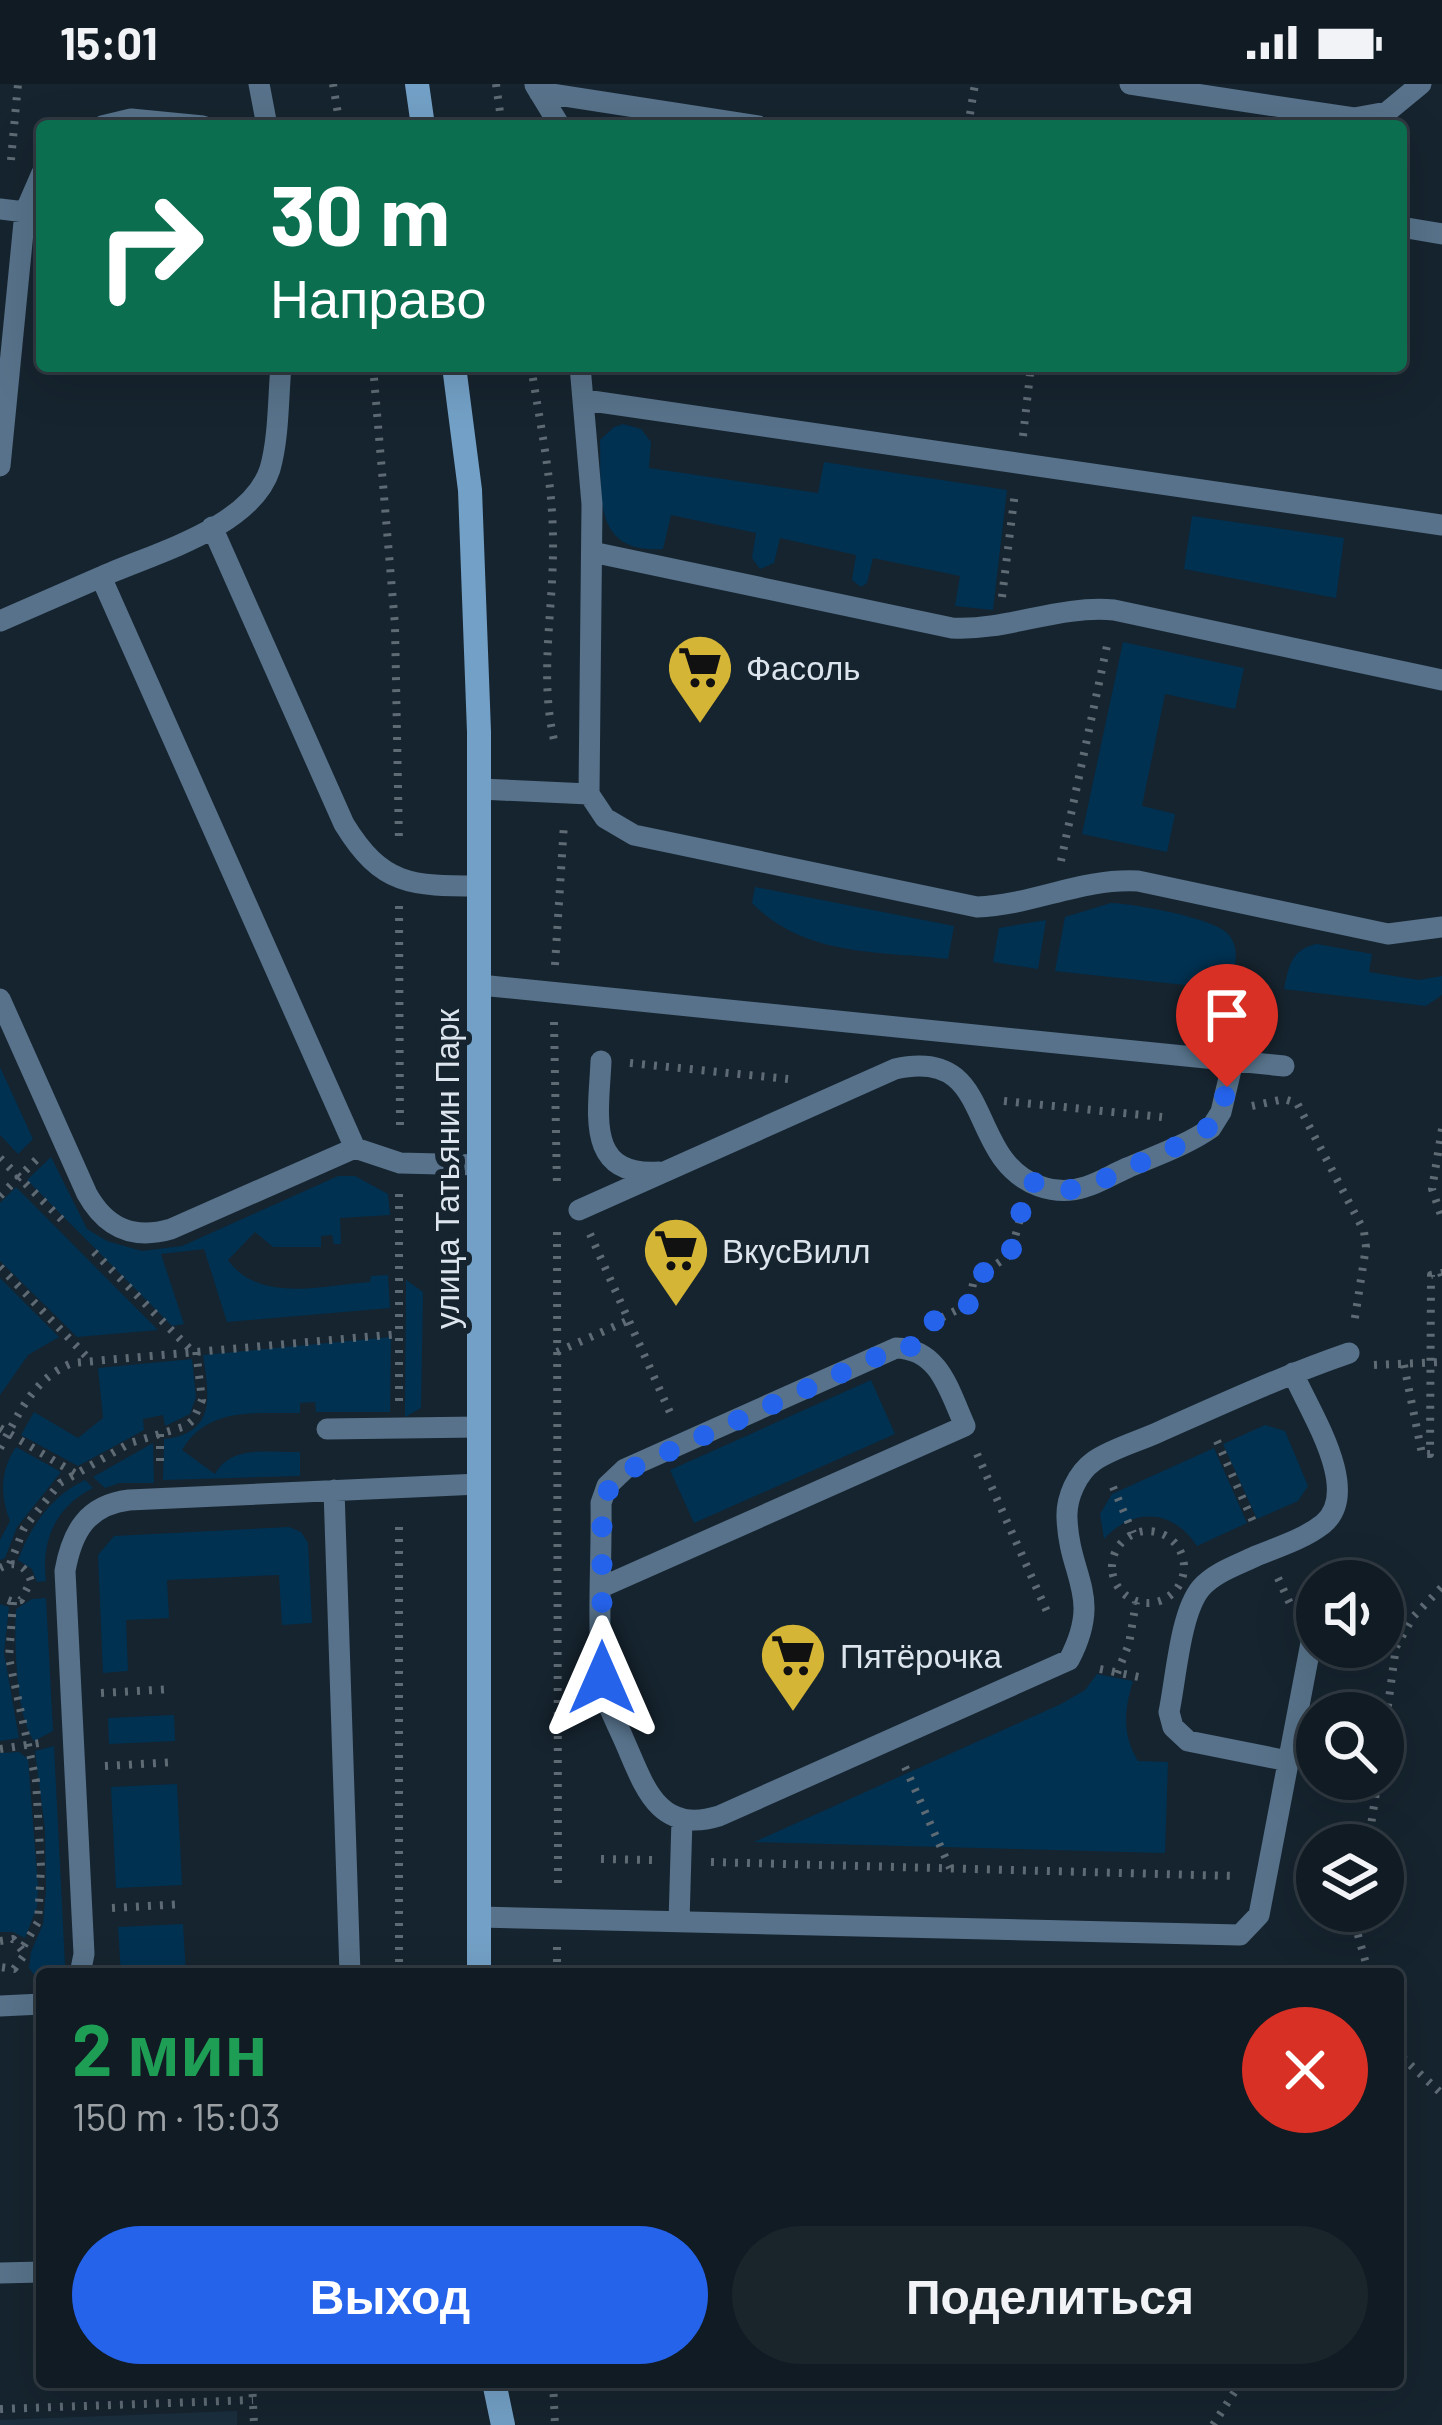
<!DOCTYPE html>
<html lang="ru">
<meta charset="utf-8">
<style>
body{margin:0;font-family:Barlow,sans-serif;background:#19242b;color:#f1f3f6;height:100vh;display:flex;flex-direction:column;font-size:45px;white-space:nowrap}
*{box-sizing:border-box;margin:0}
p{font-size:39px;color:#9ca1a6}
.icon{flex:none;width:66px;height:66px;fill:none;stroke:currentColor;stroke-width:2;stroke-linecap:round;stroke-linejoin:round}
.map{position:relative;flex:1;overflow:hidden}
.side{position:absolute;left:36px;top:1884px;width:1368px;height:420px;display:flex;flex-direction:column;background:#101b23;border-radius:12px;box-shadow:0 12px 48px #0002,0 0 0 3px #303941}
.side>*{flex:none}
.guide{position:absolute;left:36px;top:36px;width:1371px;height:252px;border-radius:12px;box-shadow:0 12px 48px #0002,0 0 0 3px #303941;background:#0b6e4f;color:#fff;overflow:hidden}
.fabs{position:absolute;left:1296px;top:1476px;display:grid;gap:24px}
.fabs a{display:grid;place-items:center;width:108px;height:108px;border-radius:50%;background:#101b23;box-shadow:0 12px 48px #0002,0 0 0 3px #303941;font-size:60px}
.pin{position:absolute;display:grid;place-items:center;width:102px;height:102px;color:#fff;margin:-123px -51px;border-radius:50% 50% 50% 0;rotate:-45deg;box-shadow:0 0 12px #0007}
.pin .icon{rotate:45deg}
.me{position:absolute;width:132px;margin:-66px;rotate:0deg;stroke-linejoin:round;filter:drop-shadow(0 0 9px #0008)}
.turn{display:flex;align-items:center;gap:42px;height:252px;padding:0 36px;font-size:54px}
.turn .icon{width:156px;height:156px;stroke-width:2.5}
.turn b{display:block;font-size:84px;line-height:102px}
.round{display:grid;place-items:center;flex:none;width:126px;height:126px;border-radius:63px;background:#19242b}
.overview{display:flex;align-items:center;justify-content:space-between;height:204px;padding:0 36px}
h1{font-size:72px;font-weight:700;line-height:90px;color:#1e9e55}
.action{display:flex;gap:24px;margin-top:auto;padding:24px 36px}
.action a{flex:1;height:138px;border-radius:72px;background:#2563eb;color:#fff;font-size:48px;font-weight:700;line-height:138px;text-align:center}
.action a+a{background:#19242b;color:#f1f3f6}
.status{display:flex;justify-content:space-between;align-items:center;height:84px;padding:0 60px;background:#101b23;direction:ltr}
.status svg{height:33px;fill:currentColor}
.map>svg:first-child{display:block}
.built{fill:#1a2e3e}
.green{fill:#003151}
.lines{fill:none;stroke-linecap:round;stroke-linejoin:round}
.path{stroke:#5e6a74;stroke-width:8;stroke-dasharray:3 9;stroke-linecap:butt}
.lane{stroke:#57728a;stroke-width:21}
.secondary{stroke:#73a0c6;stroke-width:24}
.route{stroke:#2563eb;stroke-width:21;stroke-dasharray:0 37.8}
.labels{text-anchor:middle;dominant-baseline:central;stroke-width:12;stroke-linejoin:round;paint-order:stroke}
.poi-label{font-size:33px;fill:#dce5ed;stroke:#16242f;text-anchor:start}
.street-label{font-size:33px;fill:#dce5ed;stroke:#16242f}
</style>
<div class="status"><b>15:01</b><svg viewBox="0 0 49 12"><path d="M0 12V9h3v3zM5 12V6h3v6zM10 12V3h3v9zM15 12V0h3v12zM26 1h20v11H26zM47 4h2v5h-2z"/></svg></div>
<div class="map">
<svg width="1442" height="2341" viewBox="0 0 1442 2341">
<rect width="100%" height="100%" fill="#16242f"/>
<path class="built" d="M237,2327V2341H0V2336Z"/>
<path class="green" d="M623,340L641,345L651,358L649,384L818,409L824,378L1007,406L993,526L955,522L960,492L873,474L867,499L861,503L852,496L856,471L780,454L774,479L760,485L752,474L756,449L671,431L663,465C590,470 602,408 600,356L614,343Z
M1192,432L1344,454L1336,514L1184,485Z
M1123,558L1244,584L1235,625L1165,610L1142,722L1175,730L1167,768L1082,750Z
M755,803L954,842L948,875C878,867 805,873 752,819Z
M1111,819C1135,820 1216,834 1229,851C1240,865 1235,881 1232,897L1222,905L1055,887L1065,833Z
M1046,836L1038,885L993,878L999,844Z
M1317,860L1372,870L1369,888L1419,896L1442,892V911L1426,922L1284,905C1289,882 1291,865 1317,860Z
M0,983L33,1055L18,1070L0,1051Z
M51,1073L87,1145L107,1157L142,1167L182,1162L338,1092H355L388,1110L390,1131L340,1134L341,1160H334L332,1151L321,1152V1163H273L255,1148L228,1176C259,1220 325,1201 370,1198L371,1192L388,1191L390,1224L227,1238L204,1165L161,1170L184,1240L172,1242L27,1096Z
M16,1103L28,1115L158,1246L77,1253L0,1177V1119Z
M0,1194L59,1253L28,1271L0,1311Z
M406,1196L423,1208L421,1324L405,1333Z
M391,1253L390,1328H316L315,1318L300,1319V1329C256,1330 208,1322 182,1366L215,1390C232,1360 270,1369 300,1368V1392L163,1396L164,1355C217,1349 209,1311 203,1271Z
M192,1275L196,1313L190,1330L165,1342L163,1331L143,1335L144,1346L78,1382L21,1351L34,1328L78,1354L103,1334L98,1284Z
M871,1296L895,1350L694,1439L670,1386Z
M1265,1341L1285,1347L1308,1402L1298,1417L1257,1435L1223,1360Z
M153,1359L154,1399H120L105,1404L93,1393Z
M16,1363L61,1388L17,1443L5,1474L0,1476V1456L10,1437C0,1413 0,1386 16,1363Z
M1214,1364L1247,1439L1197,1462C1173,1425 1133,1423 1104,1455L1100,1430L1112,1410Z
M85,1396L93,1404C55,1423 41,1457 46,1497L37,1498L32,1485L18,1476C30,1443 51,1412 85,1396Z
M289,1443L301,1448L308,1459L312,1539L282,1541L279,1491L167,1496L169,1534L126,1536L128,1587L103,1589L98,1471L114,1452Z
M46,1514L53,1647L34,1657C16,1633 14,1557 16,1525L32,1515Z
M0,1520L9,1523L4,1569L19,1654L0,1657Z
M1097,1590L1133,1597C1124,1626 1122,1651 1138,1677L1168,1678L1165,1769L754,1758L1061,1620L1085,1606Z
M174,1631L175,1657L109,1660L108,1634Z
M54,1662L65,1881L62,1890H42V1901L29,1884L31,1868L43,1840L46,1805L45,1746L35,1667Z
M19,1668L28,1675L38,1802L37,1823L25,1854L13,1848H0V1669Z
M177,1700L182,1801L116,1804L111,1703Z
M183,1840L186,1890H121L118,1843Z"/>
<g class="lines">
<path class="path" d="M333,0L340,42
M496,0L502,42
M968,42L975,0
M11,76L18,0
M373,282L395,541L399,759
M531,282C540,340 553,398 553,457C554,525 538,593 555,660
M1023,352L1031,282
M1002,513L1015,408
M1061,777L1108,557
M399,822L400,1047
M555,881L564,740
M554,938L557,1103
M630,979L788,995
M1004,1017L1162,1033
M1252,1022L1284,1015L1297,1019L1364,1147L1366,1163L1354,1240
M1442,1045L1432,1105L1442,1134
M0,1074L62,1136
M0,1112L37,1075
M557,1148L558,1805
M590,1150L672,1333
M94,1168L192,1267
M0,1183L90,1276
M931,1239L969,1220L974,1195L1010,1171L1022,1128
M557,1268L629,1236
M1374,1281L1442,1278
M1404,1281L1422,1370H1430L1431,1191L1441,1189L1442,1192
M399,1317V1110
M0,1344L76,1390
M160,1350V1384
M1217,1357L1255,1442
M0,1364C20,1328 33,1295 72,1279L399,1250
M977,1370L1049,1532
M1113,1403L1133,1449
M1112 1483a36 36 0 1 1 72 0a36 36 0 1 1-72 0Z
M10,1480L24,1444L60,1399L130,1359L186,1342L193,1336L202,1316L196,1266
M0,1484C14,1476 26,1481 31,1497L21,1516L13,1518L0,1513
M1278,1494L1292,1524
M13,1518L9,1574L36,1697L41,1783L38,1838L23,1863
M1100,1585L1144,1594
M1117,1589L1129,1560L1136,1518
M101,1609L172,1605
M1383,1658L1396,1563L1413,1533L1442,1503
M0,1665L46,1658
M105,1682L176,1678
M905,1683L950,1784
M1368,1761L1378,1695
M601,1775L654,1776
M711,1778L1235,1792
M112,1824L183,1820
M1358,1827L1356,1844L1369,1890
M0,1857L13,1855L25,1870L14,1885L0,1883
M399,1890V1434
M557,1890V1862
M1398,1961L1404,1975L1442,2010
M252,2298L254,2341
M553,2298L555,2341
M0,2325L253,2316
M1213,2341L1241,2298"/>
<path class="lane" d="M259,0L267,42
M1130,0L1354,34L1387,28L1421,0
M535,1L560,42
M539,8L758,42
M102,42L131,35L203,42
M0,125L25,128L42,89
M1401,143L1442,150
M585,316L1442,441
M0,382L25,128
M212,443L344,740C382,802 411,802 480,802
M592,468L952,544C1008,547 1057,521 1114,526L1442,596
M101,493C154,469 251,444 270,385C279,353 278,315 281,282
M0,537L101,493L355,1064L400,1079L479,1081
M480,705L589,710L592,420L580,282
M589,710L605,734L634,751L977,823C1033,821 1081,794 1138,797L1388,850L1442,843
M480,901L1284,982
M0,915L87,1110C106,1144 133,1156 171,1145L355,1064
M601,977C599,1028 584,1093 659,1088
M579,1126L895,985C997,962 964,1075 1039,1102C1053,1107 1070,1108 1085,1103C1099,1099 1113,1090 1127,1084C1155,1072 1187,1061 1211,1044L1221,1028L1233,977
M327,1345L479,1343
M334,1406L350,1890
M602,1503L965,1342C949,1307 940,1265 896,1264L625,1385L607,1402L601,1419C602,1478 597,1538 602,1596C604,1617 616,1637 624,1656C644,1701 657,1751 719,1732L1069,1576C1103,1511 1069,1494 1067,1434C1066,1414 1077,1389 1094,1377C1113,1364 1140,1357 1161,1347C1224,1319 1285,1291 1349,1269
M1288,1677L1188,1657L1173,1643L1169,1628C1176,1595 1180,1529 1201,1504C1215,1488 1238,1481 1256,1472C1278,1463 1304,1455 1323,1440C1363,1407 1309,1327 1293,1289
M479,1833L1240,1851L1259,1831L1314,1543
M679,1838L682,1735
M80,1890L84,1870L65,1487C72,1448 87,1421 129,1416L479,1400
M0,1922L42,1920
M0,2189L42,2188"/>
<path class="secondary" d="M417,0L423,42
M454,282L470,406L479,648V1890
M494,2298L503,2341"/>
</g>
<g class="lines">
<path class="route" d="M602,1594V1420L615,1392L896,1264H910L917,1245L969,1220L974,1195L1010,1171L1029,1097L1060,1106L1082,1105L1197,1053L1219,1034L1227,1003"/>
</g>
<defs>
<symbol id="supermarket-pin" viewBox="-11 -11 22 30"><path d="M0 17L-7.5 6A9.5 9.5 0 1 1 7.5 6Z" fill="#d5b535" stroke="#16242f"/><path d="M-6-5.5h2.5l.6 2H6L4.5 2H-2.5L-4.4-4H-6ZM-1.5 3.2a1.3 1.3 0 1 0 .1 0ZM3 3.2a1.3 1.3 0 1 0 .1 0Z" fill="#111"/></symbol>
</defs>
<g fill-rule="evenodd">
<use href="#supermarket-pin" x="662" y="545" width="76" height="104"/>
<use href="#supermarket-pin" x="638" y="1128" width="76" height="104"/>
<use href="#supermarket-pin" x="755" y="1533" width="76" height="104"/>
</g>
<g class="labels">
<g class="poi-label">
<text x="746" y="583">Фасоль</text>
<text x="722" y="1166">ВкусВилл</text>
<text x="840" y="1571">Пятёрочка</text>
</g>
<g class="street-label">
<text transform="translate(446 1085) rotate(-90)">улица Татьянин Парк</text>
</g>
</g>
</svg>
<div class="fabs">
<a><svg class="icon" aria-label="sound" viewBox="0 0 24 24"><path d="M4 9h4l5-4v14l-5-4H4zM17 9q2 3 0 6"/></svg></a>
<a><svg class="icon" aria-label="search" viewBox="0 0 24 24"><circle cx="10" cy="10" r="6"/><path d="M15 15l6 6"/></svg></a>
<a><svg class="icon" aria-label="layers" viewBox="0 0 24 24"><path d="M12 4l9 5-9 5-9-5zM3 14l9 5 9-5"/></svg></a>
</div>
<div class="pin" style="left:1227px;top:1003px;background:#d93025"><svg class="icon" aria-label="arrive" viewBox="0 0 24 24"><path d="M6 21V4h12l-3 4 3 4H6"/></svg></div>
<svg class="me" style="left:602px;top:1594px" viewBox="-20 -20 40 40"><path d="M0-17L14 15 0 8-14 15z" fill="#2563eb" stroke="#fff" stroke-width="4"/></svg>
<div class="guide">
<div class="turn"><svg class="icon" aria-label="right" viewBox="0 0 24 24"><path d="M7 20v-9h11M14 6l5 5-5 5"/></svg><div><b>30 m</b>Направо</div></div>
</div>
<section class="side">
<div class="overview"><div><h1>2 мин</h1><p>150 m · 15:03</p></div><a class="round" style="background:#d93025;color:#fff"><svg class="icon" aria-label="close" viewBox="0 0 24 24"><path d="M6 6l12 12M18 6L6 18"/></svg></a></div>
<div class="action"><a>Выход</a><a>Поделиться</a></div>
</section>
</div>
